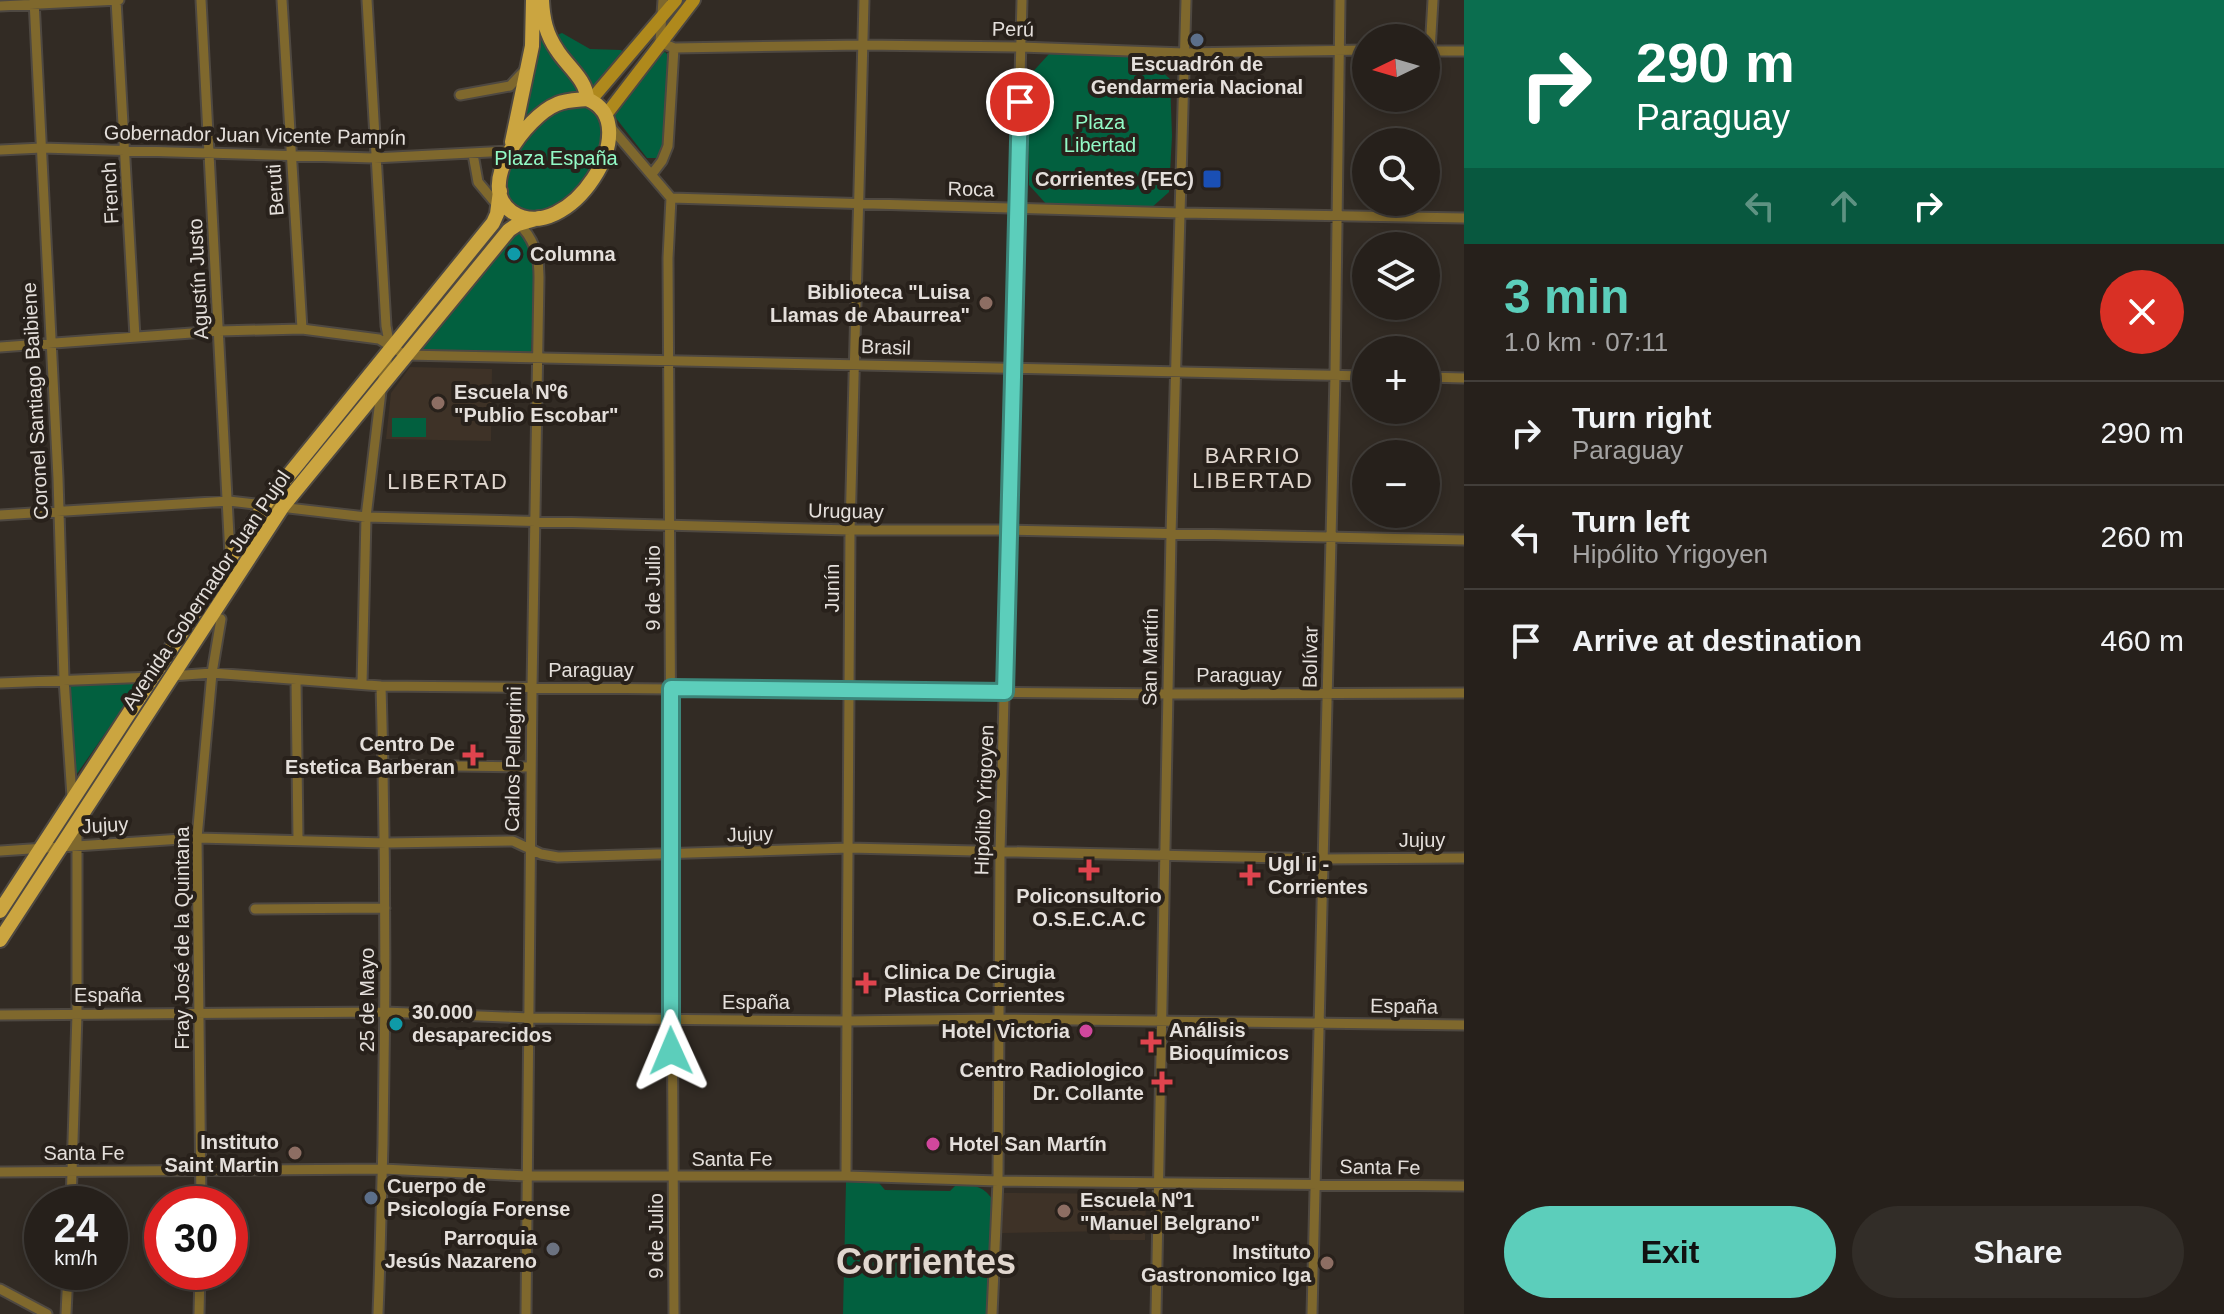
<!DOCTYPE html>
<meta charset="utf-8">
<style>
body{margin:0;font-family:Helvetica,sans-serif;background:#322d28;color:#f1f3f6;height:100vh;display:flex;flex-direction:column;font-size:30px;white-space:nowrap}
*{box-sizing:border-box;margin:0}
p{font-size:26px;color:#a4a3a3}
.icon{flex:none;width:44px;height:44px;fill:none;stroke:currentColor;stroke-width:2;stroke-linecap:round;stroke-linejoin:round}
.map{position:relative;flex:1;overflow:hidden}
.details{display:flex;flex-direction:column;background:#26201b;width:760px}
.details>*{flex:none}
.hud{background:#0b6e4f;color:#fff;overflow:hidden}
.needle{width:52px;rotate:265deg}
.fabs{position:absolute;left:1352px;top:24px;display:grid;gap:16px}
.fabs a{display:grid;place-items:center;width:88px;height:88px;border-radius:50%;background:#26201b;box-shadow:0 4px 12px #0003,0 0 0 2px #423e3a;font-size:40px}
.speed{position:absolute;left:24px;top:1186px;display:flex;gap:16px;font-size:40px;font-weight:700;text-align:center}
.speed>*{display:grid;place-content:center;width:104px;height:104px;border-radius:50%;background:#26201b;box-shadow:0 4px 12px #0003,0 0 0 2px #423e3a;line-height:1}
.speed small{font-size:20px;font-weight:400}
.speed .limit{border:12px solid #d22;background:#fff;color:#111}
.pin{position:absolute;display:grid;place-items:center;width:68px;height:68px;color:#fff;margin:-34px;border:4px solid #fff;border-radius:50%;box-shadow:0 2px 8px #0007}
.me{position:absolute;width:88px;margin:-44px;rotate:359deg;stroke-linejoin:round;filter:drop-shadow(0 0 6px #0008)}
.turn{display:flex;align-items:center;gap:28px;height:168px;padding:0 40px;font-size:36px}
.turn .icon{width:104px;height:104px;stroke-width:2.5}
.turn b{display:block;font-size:56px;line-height:68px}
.lanes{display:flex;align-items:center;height:76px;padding:0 40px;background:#0003;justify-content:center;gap:40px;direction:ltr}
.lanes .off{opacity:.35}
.round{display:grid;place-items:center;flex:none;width:84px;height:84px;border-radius:42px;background:#322d28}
.head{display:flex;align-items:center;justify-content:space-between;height:136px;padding:0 40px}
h1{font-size:48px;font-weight:700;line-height:60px;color:#5ccebb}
.primary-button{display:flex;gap:16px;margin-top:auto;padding:16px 40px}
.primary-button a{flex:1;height:92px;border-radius:48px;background:#5ccebb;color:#111;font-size:32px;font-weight:700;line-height:92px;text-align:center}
.primary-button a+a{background:#322d28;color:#f1f3f6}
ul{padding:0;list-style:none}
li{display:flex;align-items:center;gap:24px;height:104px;padding:0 40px;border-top:2px solid #423e3a}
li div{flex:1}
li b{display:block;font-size:30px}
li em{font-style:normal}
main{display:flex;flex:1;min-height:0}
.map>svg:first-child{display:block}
.built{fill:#3e3227}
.green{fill:#02603f}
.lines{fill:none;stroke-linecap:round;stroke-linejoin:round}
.street-casing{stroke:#4e4841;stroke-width:13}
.secondary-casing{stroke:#4e4841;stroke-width:16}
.primary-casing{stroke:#4e4841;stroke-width:18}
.street{stroke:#7f682d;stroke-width:9}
.secondary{stroke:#af891c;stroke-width:12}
.primary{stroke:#cba540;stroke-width:14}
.route-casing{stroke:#3c867a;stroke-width:20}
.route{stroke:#5ccebb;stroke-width:14}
.service-dot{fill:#5c6f8a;stroke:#28211b;stroke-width:3}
.transit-dot{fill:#1a4fb4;stroke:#28211b;stroke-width:3}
.culture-dot{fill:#0f9aa8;stroke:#28211b;stroke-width:3}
.education-dot{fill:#8d6e63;stroke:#28211b;stroke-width:3}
.health-dot{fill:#e0444e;stroke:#28211b;stroke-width:3}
.hotel-dot{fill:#d1479c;stroke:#28211b;stroke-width:3}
.worship-dot{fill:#6b7280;stroke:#28211b;stroke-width:3}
.labels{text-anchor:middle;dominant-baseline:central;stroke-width:8;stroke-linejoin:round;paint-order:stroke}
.street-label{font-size:20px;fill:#e4dfdb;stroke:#28211b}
.poi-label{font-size:20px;font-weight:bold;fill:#e4dfdb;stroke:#28211b;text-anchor:start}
.park-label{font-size:20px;fill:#92fac6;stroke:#28211b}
.neighbourhood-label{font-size:22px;letter-spacing:2px;fill:#e1d7cf;stroke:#28211b}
.town-label{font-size:36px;font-weight:bold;fill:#e1d7cf;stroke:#28211b}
</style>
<main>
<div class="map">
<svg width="1464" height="1314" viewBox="0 0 1464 1314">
<rect width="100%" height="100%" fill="#322b24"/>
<path class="built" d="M410,367L492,369L491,441L386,439L391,393Z
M1003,1193L1143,1194V1201H1146L1145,1240H1110L1109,1231L1002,1233Z"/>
<path class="green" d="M537,9L579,90L577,94L526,119L522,118Z
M562,33L590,49L621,50L624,53L595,86L591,85L559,44L557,35Z
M665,52L670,57L666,148L659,158H647L612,113L657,55Z
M1049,54L1146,57L1170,79L1172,136L1169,192L1150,209L1048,206L1029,185V76Z
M585,105L597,112L605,139L589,179L555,209L525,213C520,210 512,206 510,201C491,173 533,117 559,108C567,106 577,106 585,105Z
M517,232C544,242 532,328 531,353L414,351L508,237Z
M392,418H426V437H392Z
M141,682L74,778L68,686Z
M846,1182L879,1183L885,1190L950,1191L956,1185C972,1185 983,1185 992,1199L989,1314H843Z"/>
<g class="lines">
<defs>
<path id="street" d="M34,0L58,478L64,679L72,797
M116,0L135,337
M201,0L230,556
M282,0L302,329
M663,0L660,42L674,48L863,45L1021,47L1184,53L1366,50
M0,6L119,0
M1426,51H1464
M1430,51L1433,0
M460,95L510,86L524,71
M608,124L671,198
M0,150L42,148L374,158L509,151
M473,154L478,182L498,206
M652,174L662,161L668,146L674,48
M671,198L668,258L674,1314
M671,198L1180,213L1464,218
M517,222C534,238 539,255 539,277L532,688L526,1314
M0,347L219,331L302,329L379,339L405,355L1366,376
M1426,377L1464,378
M0,515L229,501L366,517L850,530H1009L1464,540
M172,676L212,673L381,686L1168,694L1464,693
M296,680L298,839
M0,683L153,677
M362,684L366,517L382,383L390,347L386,326L367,0
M383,765L531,767
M0,851L197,838L386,843L513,841L541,854L558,857L849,848L1323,859L1464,858
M255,909L385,908
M0,1015L385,1012L529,1018L847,1021L997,1019L1464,1025
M0,1172L383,1169L526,1176H846L998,1181L1464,1186
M846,1176L850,530L864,0
M71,1204L77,1014V824
M201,1204L197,838L212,673L221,619
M0,1289L47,1314
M66,1314L68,1272
M199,1314L200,1272
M378,1314C386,1105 387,896 381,686
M992,1314L998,1181L1000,852L1022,0
M1156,1314L1171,535L1186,0
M1312,1314L1335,375L1340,0"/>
<path id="secondary" d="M591,100L676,0
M605,116L694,0"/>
<path id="primary" d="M542,1C543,19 546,34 557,50C566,65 587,80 587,99
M587,99C649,123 567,249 512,212C474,186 527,116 557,104C566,100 577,100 587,99Z
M512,142L532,46L533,0
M0,911L266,503L493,223L497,214L500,191
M0,940L283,506L509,230L518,224L539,218"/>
</defs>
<use href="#street" class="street-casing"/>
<use href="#secondary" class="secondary-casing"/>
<use href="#primary" class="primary-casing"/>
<use href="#street" class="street"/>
<use href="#secondary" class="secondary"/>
<use href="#primary" class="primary"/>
</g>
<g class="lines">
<defs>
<path id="route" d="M671,1051V688L1005,692L1020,102"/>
</defs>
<use href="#route" class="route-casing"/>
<use href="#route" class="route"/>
</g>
<g class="service-dot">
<circle cx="1197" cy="40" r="8"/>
<circle cx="371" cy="1198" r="8"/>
</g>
<rect class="transit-dot" x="1202" y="169" width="20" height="20" rx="4"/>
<g class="culture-dot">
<circle cx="514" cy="254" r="8"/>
<circle cx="396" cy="1024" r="8"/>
</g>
<g class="education-dot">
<circle cx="986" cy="303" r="8"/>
<circle cx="438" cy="403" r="8"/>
<circle cx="295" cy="1153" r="8"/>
<circle cx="1064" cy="1211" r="8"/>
<circle cx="1327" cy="1263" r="8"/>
</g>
<g class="health-dot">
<path d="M469 743h8v8h8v8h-8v8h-8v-8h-8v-8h8z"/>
<path d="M1085 858h8v8h8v8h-8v8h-8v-8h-8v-8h8z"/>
<path d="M1246 863h8v8h8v8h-8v8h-8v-8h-8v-8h8z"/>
<path d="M862 971h8v8h8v8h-8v8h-8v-8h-8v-8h8z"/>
<path d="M1147 1030h8v8h8v8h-8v8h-8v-8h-8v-8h8z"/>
<path d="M1158 1070h8v8h8v8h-8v8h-8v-8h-8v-8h8z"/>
</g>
<g class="hotel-dot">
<circle cx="1086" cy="1031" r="8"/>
<circle cx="933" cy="1144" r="8"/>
</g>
<circle class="worship-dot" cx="553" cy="1249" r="8"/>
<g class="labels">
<g class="street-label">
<text transform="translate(1013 29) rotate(1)">Perú</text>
<text transform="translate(255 135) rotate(1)">Gobernador Juan Vicente Pampín</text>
<text transform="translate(971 189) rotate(1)">Roca</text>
<text transform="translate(275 190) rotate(-94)">Beruti</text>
<text transform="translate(110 193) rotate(-93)">French</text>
<text transform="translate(198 279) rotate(-93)">Agustín Justo</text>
<text transform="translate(886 347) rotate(2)">Brasil</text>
<text transform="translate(35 401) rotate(-93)">Coronel Santiago Baibiene</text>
<text transform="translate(846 511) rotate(1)">Uruguay</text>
<text transform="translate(653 588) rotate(-90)">9 de Julio</text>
<text transform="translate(832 588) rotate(-90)">Junín</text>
<text transform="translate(206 590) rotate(-56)">Avenida Gobernador Juan Pujol</text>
<text transform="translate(1150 657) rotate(-89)">San Martín</text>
<text transform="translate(1310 657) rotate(-89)">Bolívar</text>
<text x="591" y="670">Paraguay</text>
<text x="1239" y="675">Paraguay</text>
<text transform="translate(513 759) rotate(-89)">Carlos Pellegrini</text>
<text transform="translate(984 800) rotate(-88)">Hipólito Yrigoyen</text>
<text transform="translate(105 825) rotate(-3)">Jujuy</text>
<text transform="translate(750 834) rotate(-2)">Jujuy</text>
<text x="1422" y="840">Jujuy</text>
<text transform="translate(182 938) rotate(-90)">Fray José de la Quintana</text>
<text x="108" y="995">España</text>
<text transform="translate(367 1000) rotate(-90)">25 de Mayo</text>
<text x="756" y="1002">España</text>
<text transform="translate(1404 1006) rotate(1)">España</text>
<text x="84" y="1153">Santa Fe</text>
<text x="732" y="1159">Santa Fe</text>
<text transform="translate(1380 1167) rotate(1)">Santa Fe</text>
<text transform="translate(656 1236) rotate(-90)">9 de Julio</text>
</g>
<g class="poi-label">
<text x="1197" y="64" text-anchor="middle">Escuadrón de<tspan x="1197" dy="23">Gendarmeria Nacional</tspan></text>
<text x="1194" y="179" text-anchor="end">Corrientes (FEC)</text>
<text x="530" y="254">Columna</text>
<text x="970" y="292" text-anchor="end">Biblioteca "Luisa<tspan x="970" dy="23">Llamas de Abaurrea"</tspan></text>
<text x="454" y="392">Escuela Nº6<tspan x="454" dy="23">"Publio Escobar"</tspan></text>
<text x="455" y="744" text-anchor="end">Centro De<tspan x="455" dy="23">Estetica Barberan</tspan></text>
<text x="1268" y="864">Ugl Ii -<tspan x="1268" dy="23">Corrientes</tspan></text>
<text x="1089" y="896" text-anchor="middle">Policonsultorio<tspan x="1089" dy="23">O.S.E.C.A.C</tspan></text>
<text x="884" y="972">Clinica De Cirugia<tspan x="884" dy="23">Plastica Corrientes</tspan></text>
<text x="412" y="1012">30.000<tspan x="412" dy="23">desaparecidos</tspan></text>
<text x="1169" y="1030">Análisis<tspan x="1169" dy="23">Bioquímicos</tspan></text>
<text x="1070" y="1031" text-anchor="end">Hotel Victoria</text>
<text x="1144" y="1070" text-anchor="end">Centro Radiologico<tspan x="1144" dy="23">Dr. Collante</tspan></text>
<text x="279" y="1142" text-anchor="end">Instituto<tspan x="279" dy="23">Saint Martin</tspan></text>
<text x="949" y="1144">Hotel San Martín</text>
<text x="387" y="1186">Cuerpo de<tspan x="387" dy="23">Psicología Forense</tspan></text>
<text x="1080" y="1200">Escuela Nº1<tspan x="1080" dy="23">"Manuel Belgrano"</tspan></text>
<text x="537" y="1238" text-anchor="end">Parroquia<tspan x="537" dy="23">Jesús Nazareno</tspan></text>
<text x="1311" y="1252" text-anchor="end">Instituto<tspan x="1311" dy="23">Gastronomico Iga</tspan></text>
</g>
<g class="park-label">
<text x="1100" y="122">Plaza<tspan x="1100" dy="23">Libertad</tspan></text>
<text x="556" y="158">Plaza España</text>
</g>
<g class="neighbourhood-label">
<text x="1253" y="455">BARRIO<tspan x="1253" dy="25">LIBERTAD</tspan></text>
<text x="448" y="481">LIBERTAD</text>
</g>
<g class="town-label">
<text x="926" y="1261">Corrientes</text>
</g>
</g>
</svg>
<div class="fabs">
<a><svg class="needle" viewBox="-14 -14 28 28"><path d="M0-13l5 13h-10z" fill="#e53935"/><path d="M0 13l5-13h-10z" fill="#a4a3a3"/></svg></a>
<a><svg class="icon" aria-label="search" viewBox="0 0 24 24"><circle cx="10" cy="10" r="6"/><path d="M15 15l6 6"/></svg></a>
<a><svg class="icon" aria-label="layers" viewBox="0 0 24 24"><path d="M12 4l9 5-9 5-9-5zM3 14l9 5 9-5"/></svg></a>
<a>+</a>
<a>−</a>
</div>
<div class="speed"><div>24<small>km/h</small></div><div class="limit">30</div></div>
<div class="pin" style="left:1020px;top:102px;background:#d93025"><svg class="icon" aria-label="arrive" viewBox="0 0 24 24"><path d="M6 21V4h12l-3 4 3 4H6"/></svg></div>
<svg class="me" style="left:671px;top:1051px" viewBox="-20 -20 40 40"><path d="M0-17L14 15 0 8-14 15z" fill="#5ccebb" stroke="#fff" stroke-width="4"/></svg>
</div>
<section class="details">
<div class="hud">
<div class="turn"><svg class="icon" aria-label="right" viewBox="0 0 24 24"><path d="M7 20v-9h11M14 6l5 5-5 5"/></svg><div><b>290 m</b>Paraguay</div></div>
<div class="lanes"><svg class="icon off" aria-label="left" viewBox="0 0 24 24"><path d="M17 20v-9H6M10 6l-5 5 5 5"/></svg><svg class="icon off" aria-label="ahead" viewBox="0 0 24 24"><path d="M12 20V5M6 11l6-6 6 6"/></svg><svg class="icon" aria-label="right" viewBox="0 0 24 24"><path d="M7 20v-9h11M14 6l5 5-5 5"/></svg></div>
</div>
<div class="head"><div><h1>3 min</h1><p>1.0 km · 07:11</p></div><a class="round" style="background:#d93025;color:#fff"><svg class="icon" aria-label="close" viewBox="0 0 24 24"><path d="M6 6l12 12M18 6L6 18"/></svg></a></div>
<ul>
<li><svg class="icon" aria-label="right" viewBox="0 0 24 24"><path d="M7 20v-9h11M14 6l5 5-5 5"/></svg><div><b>Turn right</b><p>Paraguay</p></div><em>290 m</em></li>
<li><svg class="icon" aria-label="left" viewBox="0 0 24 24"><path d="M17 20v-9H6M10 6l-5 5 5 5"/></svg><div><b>Turn left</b><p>Hipólito Yrigoyen</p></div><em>260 m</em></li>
<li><svg class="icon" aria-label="arrive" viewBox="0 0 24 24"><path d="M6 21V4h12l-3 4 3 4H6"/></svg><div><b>Arrive at destination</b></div><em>460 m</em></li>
</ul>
<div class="primary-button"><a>Exit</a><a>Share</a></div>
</section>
</main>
